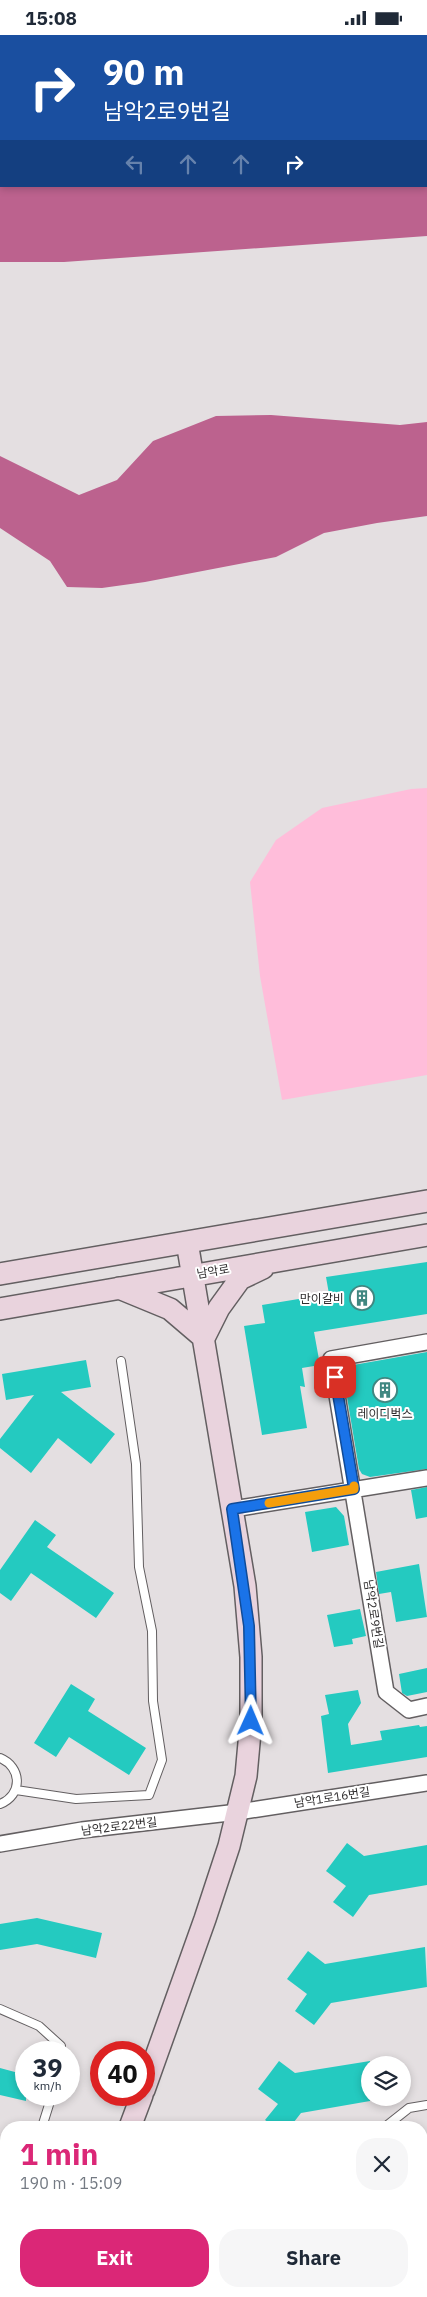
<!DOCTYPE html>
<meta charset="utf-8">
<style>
body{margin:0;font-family:"IBM Plex Sans","Noto Sans KR",sans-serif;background:#f6f6f7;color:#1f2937;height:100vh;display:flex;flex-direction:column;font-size:19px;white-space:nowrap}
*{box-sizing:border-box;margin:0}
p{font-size:16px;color:#747a83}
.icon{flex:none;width:28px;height:28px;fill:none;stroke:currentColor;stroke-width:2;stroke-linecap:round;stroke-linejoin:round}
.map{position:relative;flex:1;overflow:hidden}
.drawer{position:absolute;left:0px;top:2086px;width:428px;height:176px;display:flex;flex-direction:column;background:#fff;border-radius:20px 20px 0 0;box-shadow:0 2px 8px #0003}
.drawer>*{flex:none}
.banner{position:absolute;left:0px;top:0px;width:428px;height:152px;box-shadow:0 2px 8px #0003;background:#1a4fa0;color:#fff;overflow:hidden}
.buttons{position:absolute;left:361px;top:2021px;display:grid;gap:10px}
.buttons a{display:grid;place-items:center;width:50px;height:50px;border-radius:50%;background:#fff;box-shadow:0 2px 8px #0003;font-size:25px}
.speed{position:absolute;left:15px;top:2006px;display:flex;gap:10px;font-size:25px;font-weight:700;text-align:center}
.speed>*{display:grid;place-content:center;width:65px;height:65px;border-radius:50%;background:#fff;box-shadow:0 2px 8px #0003;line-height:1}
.speed small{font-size:12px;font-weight:400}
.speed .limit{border:8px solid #d22;background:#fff;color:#111}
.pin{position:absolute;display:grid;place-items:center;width:42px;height:42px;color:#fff;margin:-21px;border-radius:10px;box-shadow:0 2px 8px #0006}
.me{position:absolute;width:55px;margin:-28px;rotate:1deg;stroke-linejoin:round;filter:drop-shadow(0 0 4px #0008)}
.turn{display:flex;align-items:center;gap:18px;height:105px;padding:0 20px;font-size:22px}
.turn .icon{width:65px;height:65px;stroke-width:2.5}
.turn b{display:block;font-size:35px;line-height:42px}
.lanes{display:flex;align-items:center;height:48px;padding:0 20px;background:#0003;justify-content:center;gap:25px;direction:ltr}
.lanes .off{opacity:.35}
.round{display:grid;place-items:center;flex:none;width:52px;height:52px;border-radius:20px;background:#f6f6f7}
.summary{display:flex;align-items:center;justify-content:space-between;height:85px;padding:0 20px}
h1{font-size:30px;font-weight:700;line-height:38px;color:#db2777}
.cta{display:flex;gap:10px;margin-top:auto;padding:10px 20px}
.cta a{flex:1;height:58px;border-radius:20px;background:#db2777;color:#fff;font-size:20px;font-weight:700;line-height:58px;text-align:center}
.cta a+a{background:#f6f6f7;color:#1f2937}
.status{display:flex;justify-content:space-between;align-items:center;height:35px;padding:0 25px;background:#fff;direction:ltr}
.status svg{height:14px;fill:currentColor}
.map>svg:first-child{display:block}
.green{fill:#ffbdda}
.water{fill:#bc628e;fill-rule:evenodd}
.building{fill:#24cac0}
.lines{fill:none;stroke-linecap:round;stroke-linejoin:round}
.lane-casing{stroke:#635f61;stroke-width:10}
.street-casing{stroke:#635f61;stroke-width:18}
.secondary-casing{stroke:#635f61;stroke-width:24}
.lane{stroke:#fff;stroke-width:8}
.street{stroke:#fff;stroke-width:15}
.secondary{stroke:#e9d3dd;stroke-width:21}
.route-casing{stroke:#114b97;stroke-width:12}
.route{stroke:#1a73e8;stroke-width:9}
.slow{stroke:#f59e0b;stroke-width:9}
.labels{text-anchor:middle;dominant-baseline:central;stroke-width:4;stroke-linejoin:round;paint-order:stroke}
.street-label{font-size:12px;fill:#2f2d2e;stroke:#fff}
.poi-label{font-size:12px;fill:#2f2d2e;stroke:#fff;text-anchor:end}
</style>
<div class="status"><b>15:08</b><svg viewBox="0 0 49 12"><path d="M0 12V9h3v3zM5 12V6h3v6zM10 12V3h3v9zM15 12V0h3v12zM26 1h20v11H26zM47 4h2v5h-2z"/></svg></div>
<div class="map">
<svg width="427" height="2262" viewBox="0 0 427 2262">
<rect width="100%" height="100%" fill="#e4dfe1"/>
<path class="green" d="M427,753V1040L282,1065L260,941L250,847L276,805L322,773L411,754Z"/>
<path class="water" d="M0,0H427V201L64,227H0ZM1,1H426V151H1Z
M271,380L400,390L427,387V481L377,488L324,498L276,522L145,547L102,553L67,552L50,526L0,493V421L79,460L117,445L153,406L216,381Z"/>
<path class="building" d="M427,1227V1279L314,1297L320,1330L302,1333L305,1352L300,1351L307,1393L262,1400L244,1291L265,1288L262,1270L329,1259L326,1242Z
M427,1317V1434L370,1442L362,1439L359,1434L342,1332Z
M86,1325L91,1352L61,1357L115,1399L91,1429L58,1403L31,1438L0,1413V1404L34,1360L6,1365L2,1339Z
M427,1452V1482L416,1484L411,1455Z
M336,1472L344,1481L349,1510L312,1517L305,1477Z
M35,1485L56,1500L47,1512L114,1558L96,1583L31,1538L11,1566L0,1558V1535Z
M419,1529L427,1582L396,1587L391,1557L379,1559L376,1537Z
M360,1574L366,1601L352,1604L353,1609L334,1612L327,1580Z
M427,1633V1657L407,1661L402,1658L399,1639Z
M71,1649L95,1664L88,1676L146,1713L129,1740L69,1702L56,1722L34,1708Z
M358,1655L361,1668L348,1689L351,1710L382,1705L380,1696L419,1690L420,1692L427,1691V1722L328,1738L321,1681L329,1679L325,1660Z
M347,1808L364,1821L427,1810V1850L369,1860L353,1882L333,1867L346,1851L326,1836Z
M37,1883L102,1898L96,1923L37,1909L0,1915V1889Z
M425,1912L427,1952L331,1968L314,1990L295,1976L307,1959L287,1944L308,1916L325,1929Z
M279,2026L295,2038L370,2026V2066L301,2078L290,2092H275L265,2085L278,2069L258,2054Z
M0,2033L26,2040V2066L0,2060Z"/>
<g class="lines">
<defs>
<path id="lane" d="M0,1723C22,1732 23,1760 0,1769
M16,1755L76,1764L149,1760L162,1725L153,1666L152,1596L139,1532L136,1429L121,1326
M0,1974L39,1991L61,2011L60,2018
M42,2092L52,2060
M385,2092L409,2073L427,2070
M0,2231L6,2210
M369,2256L370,2262"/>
<path id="street" d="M427,1307L331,1324L386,1657L409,1675L427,1671
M233,1474L427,1443
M0,1809L82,1795L238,1777L427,1748
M421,2124L427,2123"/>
<path id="secondary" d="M0,1239L427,1166
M119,1253L170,1274L204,1303L219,1273L240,1244L263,1233
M0,1274L427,1200
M144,2055L205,1884L229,1811L246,1741L251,1686V1622L245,1551L187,1207
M130,2092L142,2060
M69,2262L71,2256"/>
</defs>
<use href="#lane" class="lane-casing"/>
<use href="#street" class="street-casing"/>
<use href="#secondary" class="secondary-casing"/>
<use href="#lane" class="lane"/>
<use href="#street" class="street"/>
<use href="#secondary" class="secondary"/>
</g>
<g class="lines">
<defs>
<path id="route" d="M251,1686L249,1591L232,1474L354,1454L335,1342"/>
</defs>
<use href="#route" class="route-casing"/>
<use href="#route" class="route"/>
<path class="slow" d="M269,1468L354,1454V1451"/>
</g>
<defs>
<symbol id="building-ring" viewBox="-11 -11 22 22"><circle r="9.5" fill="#fff" stroke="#408781" stroke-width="1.5"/><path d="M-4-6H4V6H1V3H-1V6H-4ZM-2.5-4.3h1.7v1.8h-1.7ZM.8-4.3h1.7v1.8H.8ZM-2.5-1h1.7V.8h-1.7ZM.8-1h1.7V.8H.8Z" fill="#408781"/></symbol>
</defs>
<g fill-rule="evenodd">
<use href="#building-ring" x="348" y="1249" width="28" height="28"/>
<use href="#building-ring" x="371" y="1341" width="28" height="28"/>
</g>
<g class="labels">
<g class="street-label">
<text transform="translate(213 1236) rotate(-10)">남악로</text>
<text transform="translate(374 1579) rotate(81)">남악2로9번길</text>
<text transform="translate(332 1762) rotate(-9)">남악1로16번길</text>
<text transform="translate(119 1791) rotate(-7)">남악2로22번길</text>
</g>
<g class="poi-label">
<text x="344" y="1263">만이갈비</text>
<text x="385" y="1378" text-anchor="middle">레이디벅스</text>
</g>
</g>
</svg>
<div class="buttons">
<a><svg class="icon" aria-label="layers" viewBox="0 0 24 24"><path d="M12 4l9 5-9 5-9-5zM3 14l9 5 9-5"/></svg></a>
</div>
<div class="speed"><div>39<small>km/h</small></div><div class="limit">40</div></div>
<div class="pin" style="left:335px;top:1342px;background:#d93025"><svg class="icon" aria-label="arrive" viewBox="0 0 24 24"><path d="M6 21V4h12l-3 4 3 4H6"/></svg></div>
<svg class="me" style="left:251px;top:1686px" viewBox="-20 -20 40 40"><path d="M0-17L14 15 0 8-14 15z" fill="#1a73e8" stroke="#fff" stroke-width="4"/></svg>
<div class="banner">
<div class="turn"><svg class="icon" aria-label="right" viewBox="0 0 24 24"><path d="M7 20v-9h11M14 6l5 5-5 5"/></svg><div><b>90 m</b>남악2로9번길</div></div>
<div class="lanes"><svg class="icon off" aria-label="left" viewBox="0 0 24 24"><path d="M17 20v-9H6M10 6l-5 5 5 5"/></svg><svg class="icon off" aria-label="ahead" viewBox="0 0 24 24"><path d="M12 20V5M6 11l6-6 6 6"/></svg><svg class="icon off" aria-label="ahead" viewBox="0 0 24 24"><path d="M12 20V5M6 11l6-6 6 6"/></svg><svg class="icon" aria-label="right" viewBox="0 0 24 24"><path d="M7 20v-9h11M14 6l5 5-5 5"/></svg></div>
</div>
<section class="drawer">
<div class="summary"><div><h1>1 min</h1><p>190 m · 15:09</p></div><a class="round"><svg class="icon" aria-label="close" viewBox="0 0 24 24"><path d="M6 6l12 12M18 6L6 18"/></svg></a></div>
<div class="cta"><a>Exit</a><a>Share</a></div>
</section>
</div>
